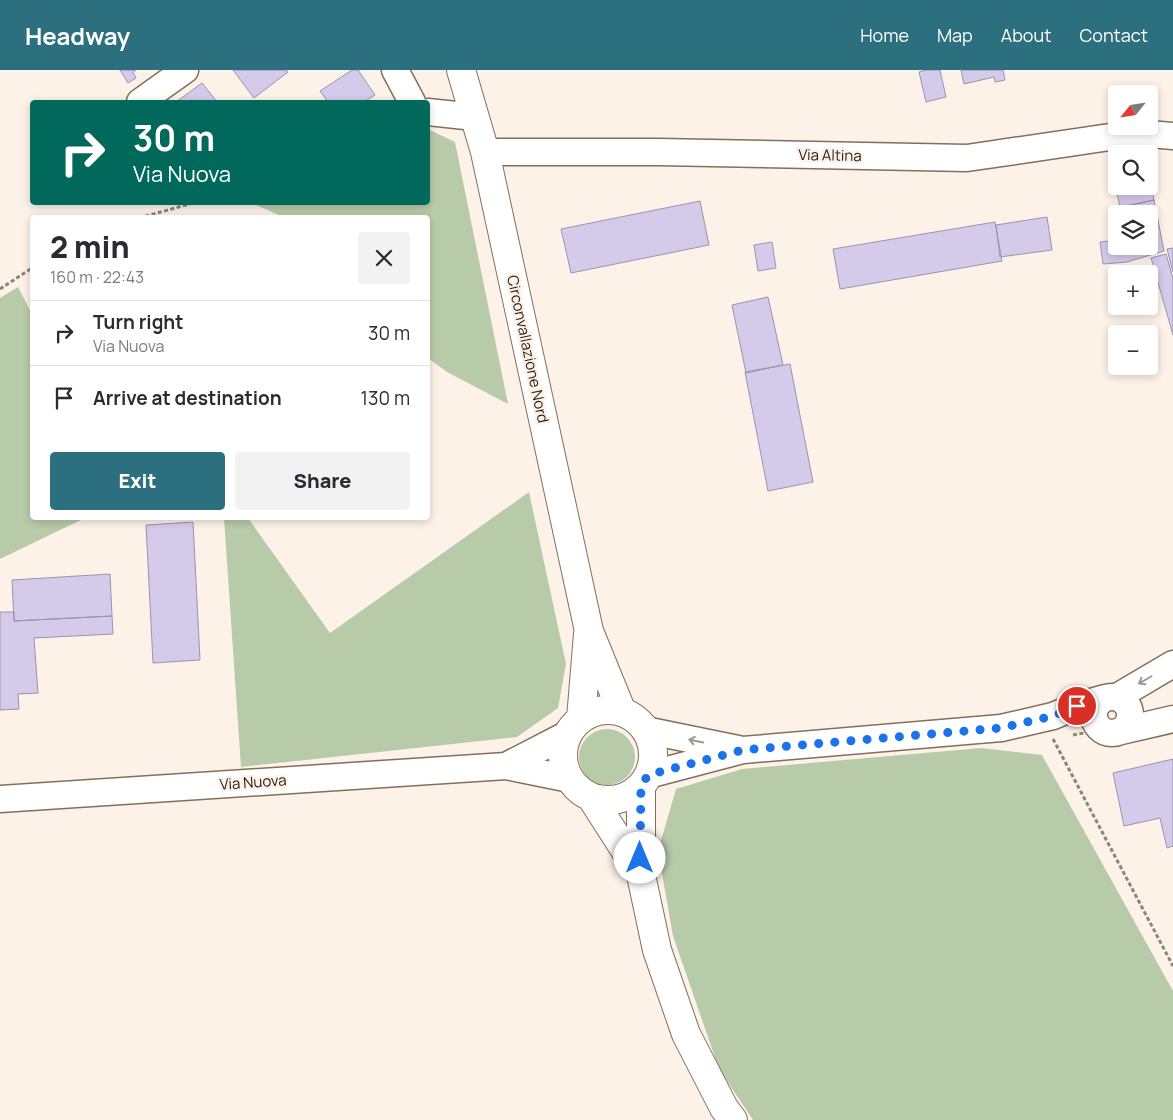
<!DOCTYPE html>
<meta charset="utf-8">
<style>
body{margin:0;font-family:Manrope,sans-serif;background:#f2f2f3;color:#2b2b33;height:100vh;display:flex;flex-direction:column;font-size:19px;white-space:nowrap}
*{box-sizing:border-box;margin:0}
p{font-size:16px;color:#7c7c81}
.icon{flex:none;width:28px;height:28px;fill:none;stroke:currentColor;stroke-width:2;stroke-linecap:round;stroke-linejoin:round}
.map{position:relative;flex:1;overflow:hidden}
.details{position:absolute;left:30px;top:145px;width:400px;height:305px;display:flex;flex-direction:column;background:#fff;border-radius:5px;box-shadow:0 2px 8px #0003}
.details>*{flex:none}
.hud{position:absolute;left:30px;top:30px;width:400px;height:105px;border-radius:5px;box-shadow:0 2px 8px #0003;background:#00695c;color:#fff;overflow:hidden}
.needle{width:32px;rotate:240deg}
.fabs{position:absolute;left:1108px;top:15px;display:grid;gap:10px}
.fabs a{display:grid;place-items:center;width:50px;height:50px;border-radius:5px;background:#fff;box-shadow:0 2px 8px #0003;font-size:25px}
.pin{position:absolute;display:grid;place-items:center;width:42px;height:42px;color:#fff;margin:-21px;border:2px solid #fff;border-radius:50%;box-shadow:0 1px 5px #0007}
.me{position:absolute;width:55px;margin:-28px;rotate:0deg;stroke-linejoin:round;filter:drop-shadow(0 0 4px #0008)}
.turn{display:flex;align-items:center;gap:18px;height:105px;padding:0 20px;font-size:22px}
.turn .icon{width:65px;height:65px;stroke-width:2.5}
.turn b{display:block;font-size:35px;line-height:42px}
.round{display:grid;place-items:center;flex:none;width:52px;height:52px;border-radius:5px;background:#f2f2f3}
.overview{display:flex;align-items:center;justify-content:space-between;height:85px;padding:0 20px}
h1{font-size:30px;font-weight:800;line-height:38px}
.action{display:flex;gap:10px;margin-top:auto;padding:10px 20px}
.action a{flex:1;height:58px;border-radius:5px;background:#2c7080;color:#fff;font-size:20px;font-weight:800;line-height:58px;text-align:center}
.action a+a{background:#f2f2f3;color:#2b2b33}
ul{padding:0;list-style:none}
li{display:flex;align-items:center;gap:15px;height:65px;padding:0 20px;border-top:1px solid #e1e1e2}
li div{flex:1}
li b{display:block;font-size:19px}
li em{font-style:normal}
header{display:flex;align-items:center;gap:30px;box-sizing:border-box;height:70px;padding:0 25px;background:#2c7080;color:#fff}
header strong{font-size:24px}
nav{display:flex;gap:28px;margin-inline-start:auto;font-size:18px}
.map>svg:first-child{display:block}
.green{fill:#b8cba9}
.building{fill:#d4caea;stroke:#9b92b0}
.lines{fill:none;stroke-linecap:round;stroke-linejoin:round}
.street-casing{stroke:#866e58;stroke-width:29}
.secondary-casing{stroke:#866e58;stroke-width:30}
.path{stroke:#8d8379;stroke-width:3;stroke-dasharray:4 2.5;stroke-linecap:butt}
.street{stroke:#fff;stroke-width:26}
.secondary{stroke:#fff;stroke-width:28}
.oneway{stroke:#9d9995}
.route{stroke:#1a73e8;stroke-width:9;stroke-dasharray:0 16.2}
.labels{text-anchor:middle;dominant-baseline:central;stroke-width:5;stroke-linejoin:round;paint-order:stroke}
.street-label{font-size:15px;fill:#261d14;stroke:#fdf2e8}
</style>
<header>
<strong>Headway</strong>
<nav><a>Home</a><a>Map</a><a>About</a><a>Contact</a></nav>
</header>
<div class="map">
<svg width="1173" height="1050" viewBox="0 0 1173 1050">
<rect width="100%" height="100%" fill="#fdf2e8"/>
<path class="green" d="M428,59L455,72L508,334L447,302L428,288V148L283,147L252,133L428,132Z
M18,217L32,244V448H85L0,489V228Z
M529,422L566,594L558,638L517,667L241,697L224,448H248L330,563Z
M579 687a28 28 0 1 1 56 0a28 28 0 1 1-56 0Z
M981,678L1042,685L1173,921V1050H753L719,999L673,866L658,781L676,719L742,699Z"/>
<path class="building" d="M120,0H136L133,2L136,8L128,13Z
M233,0H286L288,2L254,28Z
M352,0H358L375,25L364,32H328L320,21Z
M926,0H940L946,27L926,32L919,2Z
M961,0H1003L1005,10L995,12L994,7L964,14Z
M202,13L217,32H176Z
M1116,85V116H1149V105L1154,130L1120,137L1109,87Z
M1154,130L1164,181L1127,192L1103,194L1100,172L1116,170V176H1149V144H1116V150L1114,139Z
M700,131L709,175L571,203L561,159Z
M1047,147L1052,180L1000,187L996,155Z
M995,152L1002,191L840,219L833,179Z
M772,172L776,198L758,201L754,175Z
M1173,178V202L1167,179Z
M1166,184L1173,208V265L1151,188Z
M768,227L783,295L746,303L732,235Z
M790,294L813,412L768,421L745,302Z
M193,452L200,590L153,593L146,455Z
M110,504L112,546L14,551L12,510Z
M0,542H14V551L112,546L113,564L34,568L38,623L18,624L19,639L0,640Z
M1173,689V776L1167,778L1160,748L1124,756L1113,703Z"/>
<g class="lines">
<defs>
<path id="street" d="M395,0L412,32
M140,32L185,0
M428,42L475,47
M485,82H659L967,88L1137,63L1173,66
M1094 645a18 18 0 1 1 36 0a18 18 0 1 1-36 0Z
M1117,627L1173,594
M645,660L738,679
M1117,662L1173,649
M506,696L568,664
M648,705L743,680L1001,658L1053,646L1077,636L1105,628
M0,729L506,696L570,709"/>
<path id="secondary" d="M461,0L485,82L589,561L622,642
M563 685a45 45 0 1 1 90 0a45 45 0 1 1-90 0Z
M581,649L588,564
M641,716V805L657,880L686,964L724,1038L733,1050
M591,727L641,805"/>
</defs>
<use href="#street" class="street-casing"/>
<use href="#secondary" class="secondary-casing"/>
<path class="path" d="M139,148L197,132
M0,219L32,198
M1073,665L1084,663L1095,657
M1053,669L1173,896"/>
<use href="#street" class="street"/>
<use href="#secondary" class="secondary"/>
</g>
<defs><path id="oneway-shaft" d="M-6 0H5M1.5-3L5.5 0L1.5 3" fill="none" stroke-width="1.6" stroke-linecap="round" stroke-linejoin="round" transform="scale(1.25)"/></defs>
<g class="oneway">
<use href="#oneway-shaft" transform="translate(1145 610) rotate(150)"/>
<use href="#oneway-shaft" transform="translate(696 671) rotate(-168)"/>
</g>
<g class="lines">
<path class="route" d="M640,788L641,716L648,705L743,680L1001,658L1053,646L1077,636"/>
</g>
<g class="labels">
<g class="street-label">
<text transform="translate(830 85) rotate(1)">Via Altina</text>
<text transform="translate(528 279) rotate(78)">Circonvallazione Nord</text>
<text transform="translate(253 712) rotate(-4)">Via Nuova</text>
</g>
</g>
</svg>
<div class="fabs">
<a><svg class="needle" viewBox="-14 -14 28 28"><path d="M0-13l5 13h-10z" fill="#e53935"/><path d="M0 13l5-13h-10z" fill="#7c7c81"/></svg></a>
<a><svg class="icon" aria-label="search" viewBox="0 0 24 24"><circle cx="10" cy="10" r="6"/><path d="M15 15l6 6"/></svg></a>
<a><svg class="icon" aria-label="layers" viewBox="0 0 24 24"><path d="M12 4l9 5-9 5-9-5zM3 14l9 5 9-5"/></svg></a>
<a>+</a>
<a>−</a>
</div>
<div class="pin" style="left:1077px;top:636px;background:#d93025"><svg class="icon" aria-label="arrive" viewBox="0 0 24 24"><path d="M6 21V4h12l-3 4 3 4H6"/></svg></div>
<svg class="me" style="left:640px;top:788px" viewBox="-20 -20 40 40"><circle r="19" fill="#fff"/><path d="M0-13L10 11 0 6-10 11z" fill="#1a73e8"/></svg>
<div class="hud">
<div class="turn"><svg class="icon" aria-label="right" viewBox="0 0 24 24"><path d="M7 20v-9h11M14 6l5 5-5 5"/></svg><div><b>30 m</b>Via Nuova</div></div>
</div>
<section class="details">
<div class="overview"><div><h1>2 min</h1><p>160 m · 22:43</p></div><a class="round"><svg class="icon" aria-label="close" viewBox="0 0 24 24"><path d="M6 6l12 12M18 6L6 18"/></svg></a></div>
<ul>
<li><svg class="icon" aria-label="right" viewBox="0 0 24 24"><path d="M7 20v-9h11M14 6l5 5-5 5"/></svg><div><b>Turn right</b><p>Via Nuova</p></div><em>30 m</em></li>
<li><svg class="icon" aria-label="arrive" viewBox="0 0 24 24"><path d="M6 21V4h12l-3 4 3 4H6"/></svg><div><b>Arrive at destination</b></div><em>130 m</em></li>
</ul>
<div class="action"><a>Exit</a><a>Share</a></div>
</section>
</div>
